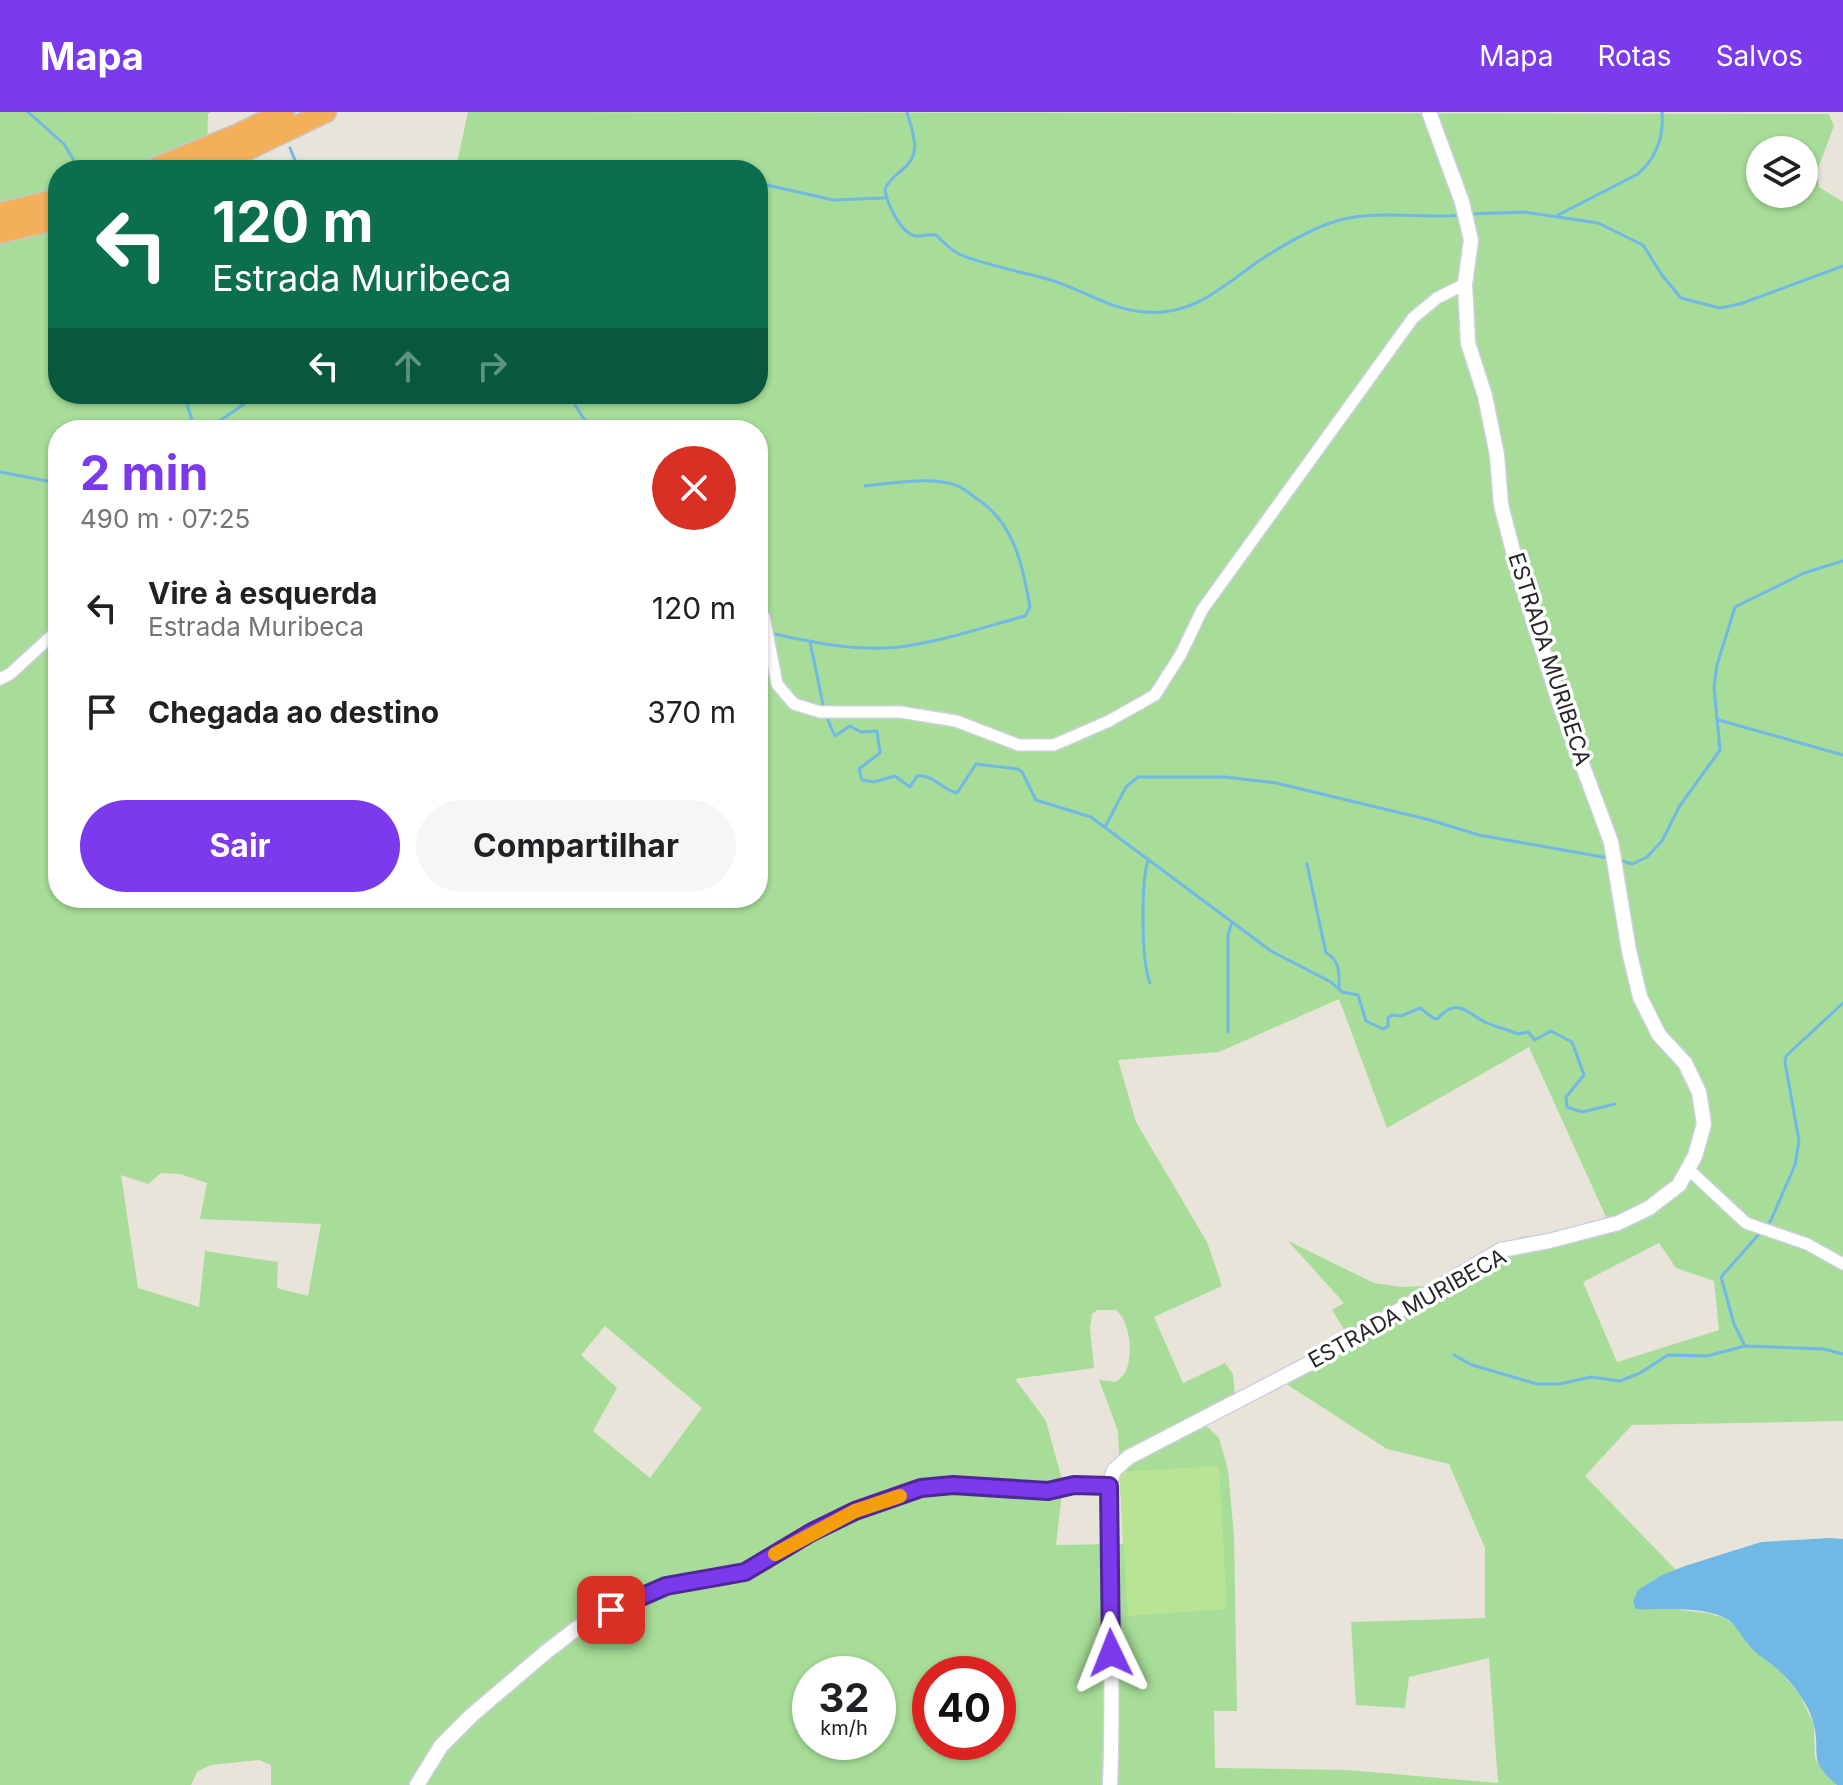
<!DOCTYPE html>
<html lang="pt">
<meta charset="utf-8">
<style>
body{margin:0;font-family:Inter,sans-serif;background:#f6f6f6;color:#202124;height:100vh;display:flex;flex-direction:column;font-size:30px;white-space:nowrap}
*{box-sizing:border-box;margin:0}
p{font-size:26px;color:#757577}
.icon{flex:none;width:44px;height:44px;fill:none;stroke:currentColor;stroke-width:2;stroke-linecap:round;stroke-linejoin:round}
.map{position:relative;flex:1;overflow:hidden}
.side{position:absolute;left:48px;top:308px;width:720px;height:488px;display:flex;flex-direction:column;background:#fff;border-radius:32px;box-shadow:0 2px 6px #0004}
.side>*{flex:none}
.top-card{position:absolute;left:48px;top:48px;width:720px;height:244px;border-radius:32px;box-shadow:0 2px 6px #0004;background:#0b6e4f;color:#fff;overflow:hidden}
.fabs{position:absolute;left:1746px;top:24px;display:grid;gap:16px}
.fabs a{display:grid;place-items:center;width:72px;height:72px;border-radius:50%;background:#fff;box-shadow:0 2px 6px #0004;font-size:40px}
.speed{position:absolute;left:792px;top:1544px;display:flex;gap:16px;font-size:40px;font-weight:700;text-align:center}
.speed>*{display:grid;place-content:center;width:104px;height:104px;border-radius:50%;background:#fff;box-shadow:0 2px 6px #0004;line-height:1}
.speed small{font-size:20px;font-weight:400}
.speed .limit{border:12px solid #d22;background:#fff;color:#111}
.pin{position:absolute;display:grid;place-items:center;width:68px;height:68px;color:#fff;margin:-34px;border-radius:16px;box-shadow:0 4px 12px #0006}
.me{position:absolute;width:88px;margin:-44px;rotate:358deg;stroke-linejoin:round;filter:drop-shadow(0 0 6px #0008)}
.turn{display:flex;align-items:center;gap:28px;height:168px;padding:0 32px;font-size:36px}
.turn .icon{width:104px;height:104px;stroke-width:2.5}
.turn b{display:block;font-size:56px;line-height:68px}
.lanes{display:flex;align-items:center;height:76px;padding:0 32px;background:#0003;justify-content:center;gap:40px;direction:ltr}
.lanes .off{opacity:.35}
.round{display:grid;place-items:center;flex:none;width:84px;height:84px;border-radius:42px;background:#f6f6f6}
.summary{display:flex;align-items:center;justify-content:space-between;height:136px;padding:0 32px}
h1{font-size:48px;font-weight:700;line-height:60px;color:#7c3aed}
.primary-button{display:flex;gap:16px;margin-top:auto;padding:16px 32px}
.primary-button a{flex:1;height:92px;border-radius:48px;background:#7c3aed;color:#fff;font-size:32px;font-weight:700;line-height:92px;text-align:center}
.primary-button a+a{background:#f6f6f6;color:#202124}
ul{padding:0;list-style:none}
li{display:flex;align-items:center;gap:24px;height:104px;padding:0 32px}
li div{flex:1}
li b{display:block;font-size:30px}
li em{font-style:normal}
header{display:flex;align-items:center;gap:48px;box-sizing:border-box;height:112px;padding:0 40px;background:#7c3aed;color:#fff}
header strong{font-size:38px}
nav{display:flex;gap:44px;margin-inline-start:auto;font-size:28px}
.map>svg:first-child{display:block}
.green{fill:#a7dd98;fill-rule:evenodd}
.pitch{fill:#b8e494}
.water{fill:#71b8e6}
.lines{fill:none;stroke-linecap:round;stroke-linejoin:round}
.stream{stroke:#71b8e6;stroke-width:3}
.minor-casing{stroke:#ced0df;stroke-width:14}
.tertiary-casing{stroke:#ced0df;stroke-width:17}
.motorway-casing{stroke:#c7c7c7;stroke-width:23}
.minor{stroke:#fff;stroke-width:11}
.tertiary{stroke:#fff;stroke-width:14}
.motorway{stroke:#f3af5a;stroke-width:20}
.route-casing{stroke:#51269a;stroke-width:20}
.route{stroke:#7c3aed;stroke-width:14}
.slow{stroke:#f59e0b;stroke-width:14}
.labels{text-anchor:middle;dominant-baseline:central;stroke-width:7;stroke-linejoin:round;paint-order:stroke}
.street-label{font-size:22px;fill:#272727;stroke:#fff}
</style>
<header>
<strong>Mapa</strong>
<nav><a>Mapa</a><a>Rotas</a><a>Salvos</a></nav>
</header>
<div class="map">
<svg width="1843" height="1673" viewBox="0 0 1843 1673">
<rect width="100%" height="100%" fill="#e9e4d9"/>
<path class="green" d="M0,0H211L208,2L207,36L220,58H58V282H758V58H442L457,51L468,0L1829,2L1834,14L1817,59L1819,75L1843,90V1309L1632,1313L1585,1364L1676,1458L1651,1469L1680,1498L1707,1501L1725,1506L1736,1515L1749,1534L1779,1558L1800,1583L1814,1613L1815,1646L1824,1661L1837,1673H271V1653L259,1648L211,1653L197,1660L191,1673H0ZM1760,38H1804V82H1760ZM58,318H758V786H58ZM1339,887L1387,1016L1529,935L1606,1105L1570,1119L1520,1125L1427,1174L1401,1175L1374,1171L1288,1129L1344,1191L1332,1198L1350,1227L1274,1264L1387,1337L1449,1352L1485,1436V1506L1351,1510L1356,1593L1405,1596L1409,1565L1489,1546L1498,1671L1347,1658L1215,1656L1214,1599H1237L1234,1424L1228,1358L1219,1326L1197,1305L1235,1285L1233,1262L1225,1251L1183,1271L1154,1205L1222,1174L1207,1130L1136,1010L1118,948L1219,940ZM161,1061L180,1062L207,1071L200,1107L321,1112L308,1184L277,1176L278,1150L205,1139L199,1195L138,1176L121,1063L148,1072ZM1659,1131L1676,1156L1714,1169L1719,1218L1617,1250L1583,1170ZM1097,1198H1116C1130,1210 1134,1243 1125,1261C1125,1262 1117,1269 1116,1270L1099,1268L1118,1319L1123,1432L1056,1433L1063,1371L1046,1309L1015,1267L1094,1256L1090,1216L1092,1202ZM605,1214L702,1296L650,1366L593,1319L617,1276L581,1243ZM810,1562H878V1630H810ZM930,1562H998V1630H930Z"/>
<path class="pitch" d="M1219,1354L1227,1497L1128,1504L1119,1360Z"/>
<path class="water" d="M1830,1426L1843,1427V1673H1837C1807,1648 1821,1644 1814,1613C1809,1592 1792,1570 1776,1556C1767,1548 1755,1542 1748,1532C1740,1523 1735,1510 1723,1505C1697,1494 1663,1498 1636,1497L1633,1490L1638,1478L1662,1463L1685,1454L1761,1430Z"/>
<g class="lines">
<path class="stream" d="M28,0L64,32L73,47
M907,0C913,22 923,42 902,58C895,64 889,68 885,77C886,90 901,122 916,124C922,124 929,122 936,123C943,129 950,138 959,142C980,152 1023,160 1047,167C1081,176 1109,198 1145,200C1190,204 1219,178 1253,153C1276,137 1313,115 1340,108C1379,98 1421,107 1461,103
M290,36L299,58
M758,71L833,88L884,86
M1469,102L1524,100L1598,111L1643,133L1662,163L1681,186L1720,196L1740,192L1843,154
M1558,103L1638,62C1656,46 1664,24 1662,0
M184,282L195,318
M568,282L591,318
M206,318L259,282
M0,360L58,371
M770,521C811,530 856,540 899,535C941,530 984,515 1025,504L1030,495C1022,451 1014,409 973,384C969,381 963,376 958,374C933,364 891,371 865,374
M810,530L824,597
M826,604L835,624L850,614L861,620L877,619L880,641L859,657L862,668L874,670L895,664L910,675L917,664C934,662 942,678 957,681L976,652L1018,657L1022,660L1036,688L1091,705L1271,839L1331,870L1342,880L1358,883L1366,909L1383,917L1388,914V906L1392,903L1401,904L1420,896L1433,906L1437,907C1458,884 1466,901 1487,911C1498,916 1507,917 1518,922L1528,920L1535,928L1551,919L1572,930L1584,963L1566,985L1567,995L1582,1000L1615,992
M1719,608L1843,643
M1105,715L1126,675L1138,665H1225L1276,671L1430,708L1479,723L1608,746
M1148,748C1141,772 1141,847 1150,871
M1619,748L1632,752L1647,745L1662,729L1679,695L1720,638L1714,575L1717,553L1735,495L1804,461L1843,449
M1307,752L1326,841C1341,849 1339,862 1339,877
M1228,920V823L1231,813
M1765,1116L1771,1108L1795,1053L1799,1029L1785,950L1786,944L1843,891
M1745,1234L1734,1212L1721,1165L1760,1121
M1454,1243L1472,1253L1537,1272H1560L1591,1265L1620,1269L1640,1261L1668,1243L1707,1244L1745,1234L1824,1237L1843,1242"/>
<defs>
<path id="minor" d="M758,496L764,505L777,572L794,592L820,600H900L956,609L1019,633H1054L1109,609L1155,583L1181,542L1202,498L1413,206L1437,186L1465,172
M0,567L10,562L58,518
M1688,1057L1746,1111L1807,1132L1843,1152"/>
<path id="tertiary" d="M417,1673L441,1634L472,1603L546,1540L577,1516L666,1474L745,1460L812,1420L855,1399L921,1376L953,1373L1048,1379L1074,1373L1109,1374
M1110,1673C1114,1573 1109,1474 1109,1374L1114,1358L1129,1345L1314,1249L1501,1138L1549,1129L1618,1111L1649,1096L1679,1073L1695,1044L1704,1012L1699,980L1685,951L1659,923L1640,885L1629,839L1611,730L1559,590L1519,462L1501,393L1497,343L1485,284L1468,231L1465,172L1471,128L1462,90L1429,0"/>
<path id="motorway" d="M150,58L234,24L284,0
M205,58L326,0
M0,101L58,87
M0,121L58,107"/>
</defs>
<use href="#minor" class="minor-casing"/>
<use href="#tertiary" class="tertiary-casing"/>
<use href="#motorway" class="motorway-casing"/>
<use href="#minor" class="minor"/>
<use href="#tertiary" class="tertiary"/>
<use href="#motorway" class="motorway"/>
</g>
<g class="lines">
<defs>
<path id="route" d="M611,1498L666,1474L745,1460L812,1420L855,1399L921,1376L953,1373L1048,1379L1074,1373L1109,1374L1111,1541"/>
</defs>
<use href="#route" class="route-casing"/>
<use href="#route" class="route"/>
<path class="slow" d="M775,1442L855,1399L900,1384"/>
</g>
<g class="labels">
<g class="street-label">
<text transform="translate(1550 547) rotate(72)">ESTRADA MURIBECA</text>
<text transform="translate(1407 1196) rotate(-29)">ESTRADA MURIBECA</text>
</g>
</g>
</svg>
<div class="fabs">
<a><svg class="icon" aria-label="layers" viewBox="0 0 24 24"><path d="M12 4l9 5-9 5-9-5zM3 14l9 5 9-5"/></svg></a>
</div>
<div class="speed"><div>32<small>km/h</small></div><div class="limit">40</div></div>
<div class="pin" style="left:611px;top:1498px;background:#d93025"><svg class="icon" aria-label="arrive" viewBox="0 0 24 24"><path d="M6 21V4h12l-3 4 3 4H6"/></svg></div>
<svg class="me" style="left:1111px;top:1541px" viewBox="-20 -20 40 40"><path d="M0-17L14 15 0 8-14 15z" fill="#7c3aed" stroke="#fff" stroke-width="4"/></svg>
<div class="top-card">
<div class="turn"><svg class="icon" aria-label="left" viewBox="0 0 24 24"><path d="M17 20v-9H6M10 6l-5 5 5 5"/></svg><div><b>120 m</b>Estrada Muribeca</div></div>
<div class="lanes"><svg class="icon" aria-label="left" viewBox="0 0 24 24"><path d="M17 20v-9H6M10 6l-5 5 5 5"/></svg><svg class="icon off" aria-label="ahead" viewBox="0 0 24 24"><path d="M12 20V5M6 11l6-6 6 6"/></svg><svg class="icon off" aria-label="right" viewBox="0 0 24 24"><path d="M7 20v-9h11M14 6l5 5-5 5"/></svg></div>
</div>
<section class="side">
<div class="summary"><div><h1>2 min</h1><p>490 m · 07:25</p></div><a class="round" style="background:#d93025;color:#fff"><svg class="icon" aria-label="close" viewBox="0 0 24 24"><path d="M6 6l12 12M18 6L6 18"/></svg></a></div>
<ul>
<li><svg class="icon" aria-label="left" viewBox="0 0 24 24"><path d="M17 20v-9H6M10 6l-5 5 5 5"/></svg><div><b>Vire à esquerda</b><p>Estrada Muribeca</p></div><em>120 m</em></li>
<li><svg class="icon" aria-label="arrive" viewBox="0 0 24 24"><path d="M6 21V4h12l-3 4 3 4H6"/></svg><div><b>Chegada ao destino</b></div><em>370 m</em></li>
</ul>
<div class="primary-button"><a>Sair</a><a>Compartilhar</a></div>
</section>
</div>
